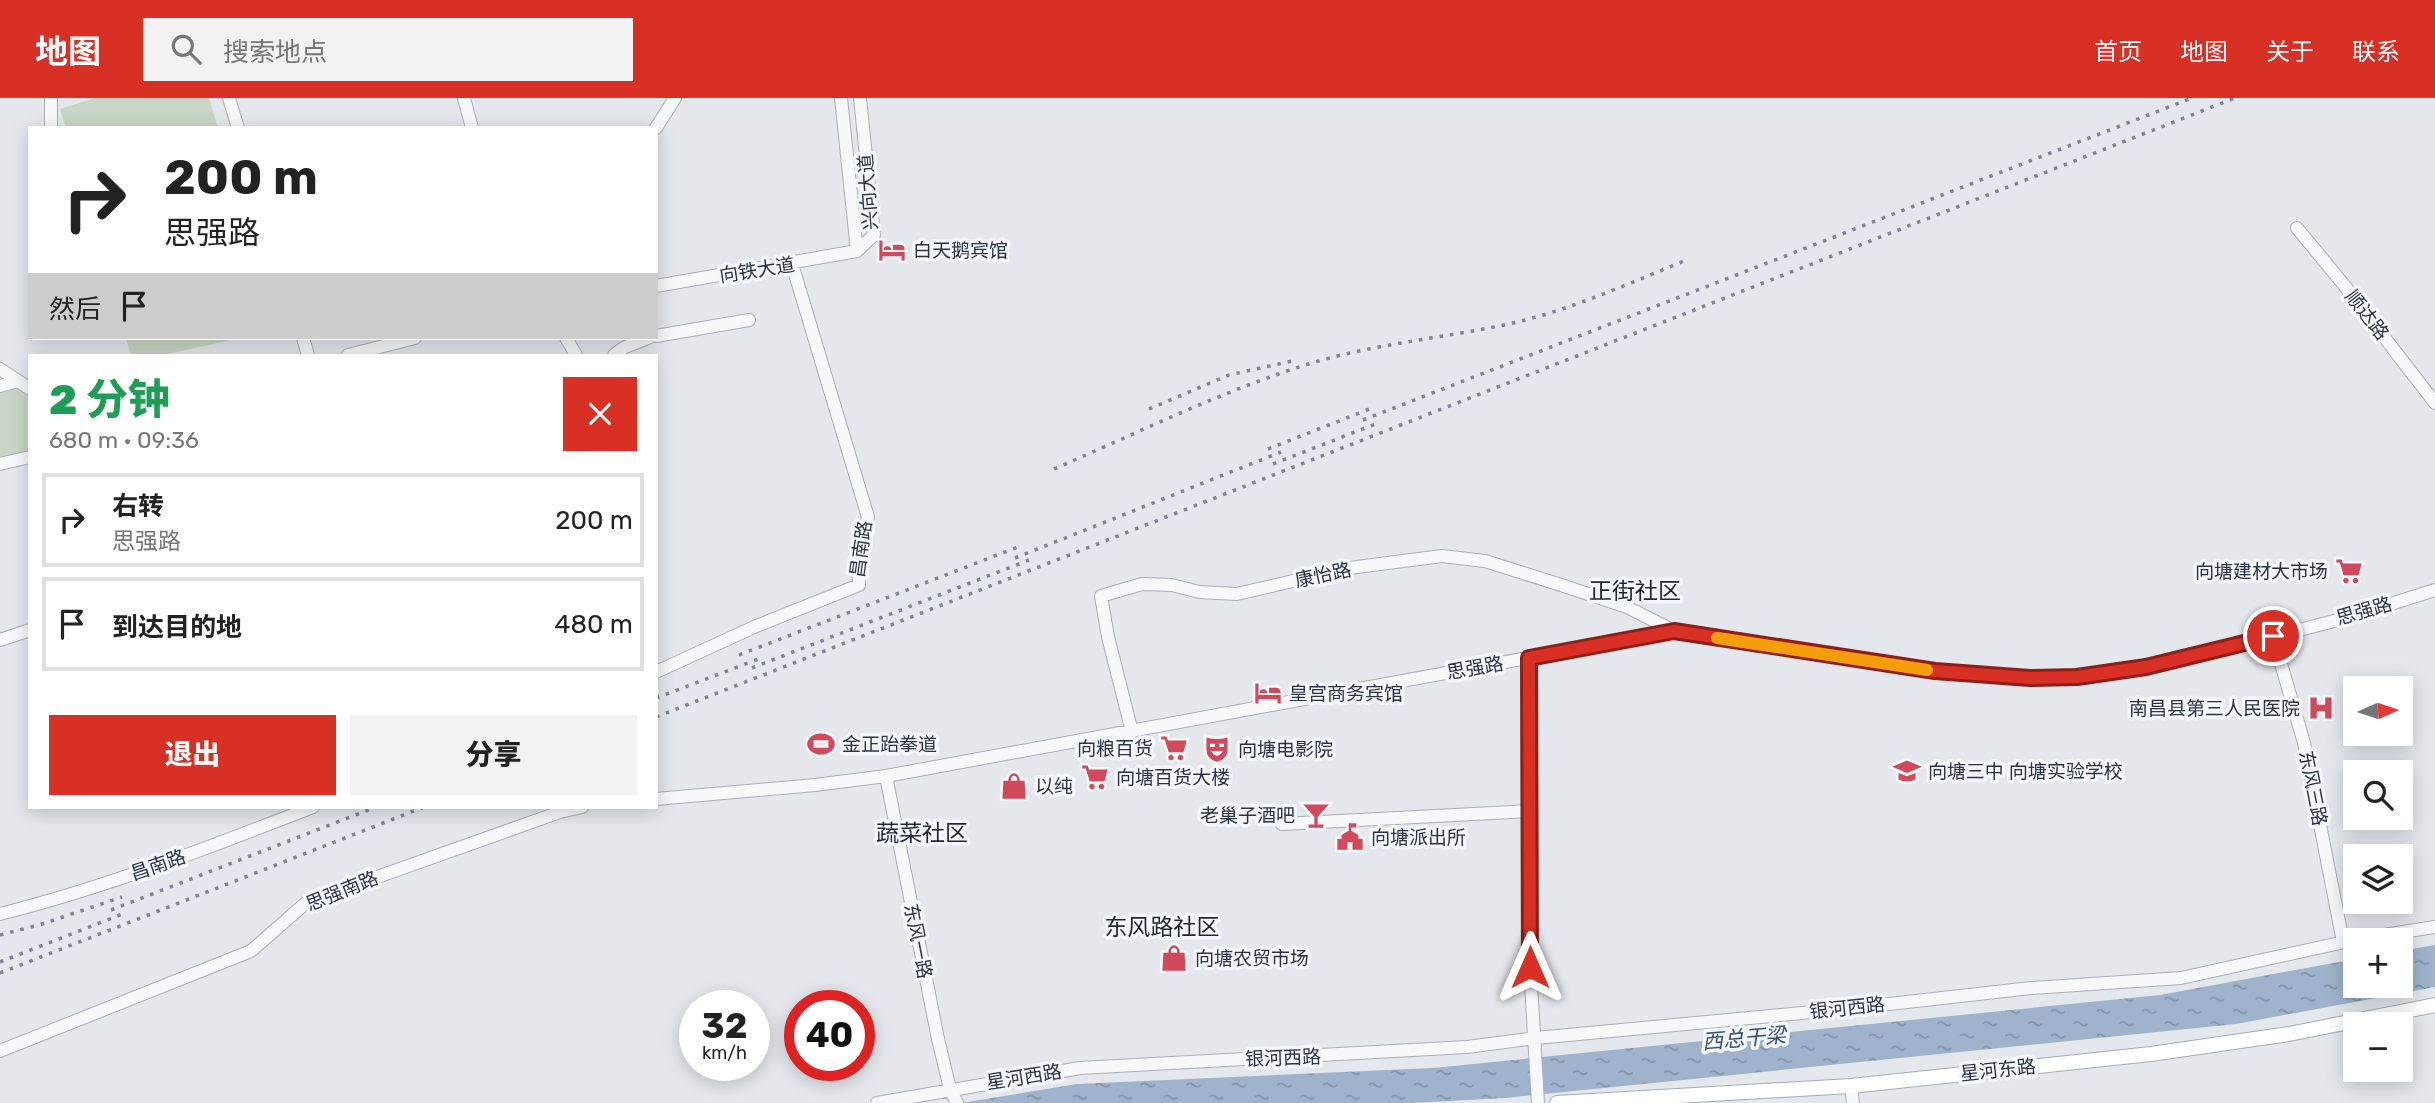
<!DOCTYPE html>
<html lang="zh">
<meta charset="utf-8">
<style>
body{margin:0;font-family:Rubik,"Noto Sans SC",sans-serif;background:#f2f2f2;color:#222;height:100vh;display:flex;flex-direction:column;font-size:26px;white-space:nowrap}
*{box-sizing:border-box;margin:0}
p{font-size:23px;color:#767676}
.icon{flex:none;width:38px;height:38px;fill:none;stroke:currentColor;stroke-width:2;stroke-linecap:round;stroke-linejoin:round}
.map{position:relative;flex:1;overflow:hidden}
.side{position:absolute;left:28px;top:256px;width:630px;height:455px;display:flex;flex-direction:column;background:#fff;border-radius:0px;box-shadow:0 4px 18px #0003}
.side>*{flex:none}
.guide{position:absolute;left:28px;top:28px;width:630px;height:214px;border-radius:0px;box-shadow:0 4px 18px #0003;background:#fff;color:#222;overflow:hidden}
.needle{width:46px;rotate:87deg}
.buttons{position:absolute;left:2343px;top:578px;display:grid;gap:14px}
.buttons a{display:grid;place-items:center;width:70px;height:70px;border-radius:0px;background:#fff;box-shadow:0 4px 18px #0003;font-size:35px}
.speed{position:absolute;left:679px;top:892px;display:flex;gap:14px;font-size:35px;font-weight:700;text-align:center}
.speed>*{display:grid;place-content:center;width:91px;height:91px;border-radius:50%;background:#fff;box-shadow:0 4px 18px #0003;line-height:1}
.speed small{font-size:18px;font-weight:400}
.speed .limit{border:10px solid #d22;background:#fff;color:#111}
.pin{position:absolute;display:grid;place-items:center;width:60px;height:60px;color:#fff;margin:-30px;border:4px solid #fff;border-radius:50%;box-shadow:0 2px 7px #0007}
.me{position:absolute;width:77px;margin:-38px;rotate:0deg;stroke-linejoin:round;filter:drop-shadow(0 0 5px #0008)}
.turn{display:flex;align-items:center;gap:24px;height:147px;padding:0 21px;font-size:32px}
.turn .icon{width:91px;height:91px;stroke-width:2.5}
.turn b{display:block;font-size:49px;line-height:60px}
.then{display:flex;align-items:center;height:66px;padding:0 21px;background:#0003;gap:14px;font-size:26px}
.round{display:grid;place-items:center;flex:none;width:74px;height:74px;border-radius:0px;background:#f2f2f2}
.head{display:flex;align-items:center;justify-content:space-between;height:119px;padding:0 21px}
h1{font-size:42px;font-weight:800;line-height:52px;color:#1e9e55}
.cta{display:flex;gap:14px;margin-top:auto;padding:14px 21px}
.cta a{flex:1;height:80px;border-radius:0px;background:#d93025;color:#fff;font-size:28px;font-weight:800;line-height:80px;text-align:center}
.cta a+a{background:#f2f2f2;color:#222}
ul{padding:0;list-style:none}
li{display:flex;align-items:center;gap:21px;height:94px;margin:0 14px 10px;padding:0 7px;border:4px solid #e0e0e0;border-radius:0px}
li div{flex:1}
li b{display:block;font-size:26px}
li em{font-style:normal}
header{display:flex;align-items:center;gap:42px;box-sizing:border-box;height:98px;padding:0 35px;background:#d93025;color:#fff}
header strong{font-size:33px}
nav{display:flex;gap:38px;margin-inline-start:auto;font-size:24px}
.search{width:490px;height:63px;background:#f2f2f2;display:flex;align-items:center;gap:18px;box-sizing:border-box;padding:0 24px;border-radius:0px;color:#767676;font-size:26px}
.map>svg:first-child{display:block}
.grass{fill:#c9d6c5}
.water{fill:url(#water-ripples)}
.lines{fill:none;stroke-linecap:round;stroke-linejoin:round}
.minor-casing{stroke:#a9aeb7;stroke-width:14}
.major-casing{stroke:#a3abb8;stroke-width:16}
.minor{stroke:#f7f8fa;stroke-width:12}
.major{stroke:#fff;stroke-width:14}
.rail{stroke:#7d8696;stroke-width:3.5;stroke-dasharray:3.5 7;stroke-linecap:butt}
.route-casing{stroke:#8d1f18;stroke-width:18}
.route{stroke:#d93025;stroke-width:12}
.slow{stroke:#f59e0b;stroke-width:12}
.labels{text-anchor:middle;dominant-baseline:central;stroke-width:7;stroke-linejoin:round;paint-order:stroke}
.street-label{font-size:19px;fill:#2b3445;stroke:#f4f6f9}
.poi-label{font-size:19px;fill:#2b3445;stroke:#f4f6f9;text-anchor:start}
.water-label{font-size:21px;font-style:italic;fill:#34527a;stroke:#f4f6f9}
.quarter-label{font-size:23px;fill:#1d2536;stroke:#f4f6f9}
</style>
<header>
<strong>地图</strong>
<div class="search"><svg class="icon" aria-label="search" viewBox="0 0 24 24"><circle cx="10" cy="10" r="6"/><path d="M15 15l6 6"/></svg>搜索地点</div>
<nav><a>首页</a><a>地图</a><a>关于</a><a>联系</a></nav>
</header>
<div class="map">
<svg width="2435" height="1005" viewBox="0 0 2435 1005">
<defs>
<pattern id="water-ripples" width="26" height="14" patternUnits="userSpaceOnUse" patternTransform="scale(1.75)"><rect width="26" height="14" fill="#9fb4cc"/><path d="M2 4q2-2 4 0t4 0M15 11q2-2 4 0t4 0" fill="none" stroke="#8293a7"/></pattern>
</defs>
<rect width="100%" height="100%" fill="#e4e7ec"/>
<path class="grass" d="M95,0H209L218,30H66L60,11Z
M126,240H240L163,257H131Z
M20,285L30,291V364L0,371V290Z"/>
<path class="water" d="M2435,847V889L2236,926L1505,1000L1411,1005H961L1077,986L1433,970L2160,897L2355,861L2356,887H2401V853Z"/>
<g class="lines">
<defs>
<path id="minor" d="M229,0L238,30
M464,0L472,30
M841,0L857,153
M51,30V0
M656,30L675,0
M2297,130L2344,187L2435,305
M857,153L874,137L860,0
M656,188L857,153
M656,238L749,222
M303,240L308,257
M566,240L576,257
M348,257L415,240
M614,257L625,249L648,240
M0,271L30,291
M0,288L18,283
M0,366L30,359
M2273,538L2304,645L2343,844
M0,542L30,532
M1529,560L1530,869L1538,1005
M656,574L754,529L859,487L858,465L868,419L792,166
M1132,634L1108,539L1101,498L1142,486L1172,487L1199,494L1237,496L1349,470L1442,458L1485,463L1561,487L1627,509L1674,533
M886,678L938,941L950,991L957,1005
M656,701L815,687L886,678L1674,533L1935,573L2030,580L2077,579L2146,569L2223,552L2353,518L2435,492
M1282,726L1529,713
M0,816C107,789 210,749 313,709
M0,953L251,853L307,804L560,714L582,709
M1851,988L1853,1005
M877,1005L1080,970L1467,949L1536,940L1845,911L2031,890L2181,880L2358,841L2435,829"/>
<path id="major" d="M1557,1005L1851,988L2151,956L2289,936L2435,907"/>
</defs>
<use href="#minor" class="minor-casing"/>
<use href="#major" class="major-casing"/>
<use href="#minor" class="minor"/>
<use href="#major" class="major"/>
<path class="rail" d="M1149,311L1229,277L1292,263
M1363,322L2192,0
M1268,351L1372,310
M1273,366L1378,325
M1054,371C1140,334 1226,291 1315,264C1377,246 1441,240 1504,227C1566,214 1625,187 1684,163
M1015,460L1281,354
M739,557L1023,447
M752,570L1029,462
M656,600L761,560
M656,619L2235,0
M111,812L376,709
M0,837L39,827L122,799
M0,864L125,815
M0,875L424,709"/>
</g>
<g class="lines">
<defs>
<path id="route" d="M1530,869L1529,560L1674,533L1935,573L2030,580L2077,579L2146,569L2273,538"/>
</defs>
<use href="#route" class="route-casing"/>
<use href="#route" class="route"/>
<path class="slow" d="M1717,540L1927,572"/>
</g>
<defs>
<symbol id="hotel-bare" viewBox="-9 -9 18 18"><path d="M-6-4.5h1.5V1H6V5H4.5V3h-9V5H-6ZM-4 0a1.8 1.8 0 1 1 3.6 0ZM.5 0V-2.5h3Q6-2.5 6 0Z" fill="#d1495b" stroke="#f4f6f9" stroke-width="2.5" paint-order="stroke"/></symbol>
<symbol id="supermarket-bare" viewBox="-9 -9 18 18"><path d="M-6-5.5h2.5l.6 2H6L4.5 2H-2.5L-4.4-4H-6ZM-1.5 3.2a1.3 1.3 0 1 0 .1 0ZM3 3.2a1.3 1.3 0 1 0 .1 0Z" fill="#d1495b" stroke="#f4f6f9" stroke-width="2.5" paint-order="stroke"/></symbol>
<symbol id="hospital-bare" viewBox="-9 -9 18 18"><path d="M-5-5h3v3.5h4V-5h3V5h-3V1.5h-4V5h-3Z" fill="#d1495b" stroke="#f4f6f9" stroke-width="2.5" paint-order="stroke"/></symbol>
<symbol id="stadium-bare" viewBox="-9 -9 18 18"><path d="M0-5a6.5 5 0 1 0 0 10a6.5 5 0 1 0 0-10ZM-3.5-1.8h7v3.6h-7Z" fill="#d1495b" stroke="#f4f6f9" stroke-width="2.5" paint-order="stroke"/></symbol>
<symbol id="theatre-bare" viewBox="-9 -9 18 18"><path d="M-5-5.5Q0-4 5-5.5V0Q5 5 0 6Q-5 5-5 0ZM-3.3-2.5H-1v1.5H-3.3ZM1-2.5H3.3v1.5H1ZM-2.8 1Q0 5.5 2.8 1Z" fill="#d1495b" stroke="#f4f6f9" stroke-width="2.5" paint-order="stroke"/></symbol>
<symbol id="school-bare" viewBox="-9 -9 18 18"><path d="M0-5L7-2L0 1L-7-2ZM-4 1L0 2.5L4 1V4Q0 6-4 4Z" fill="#d1495b" stroke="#f4f6f9" stroke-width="2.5" paint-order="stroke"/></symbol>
<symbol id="shop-bare" viewBox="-9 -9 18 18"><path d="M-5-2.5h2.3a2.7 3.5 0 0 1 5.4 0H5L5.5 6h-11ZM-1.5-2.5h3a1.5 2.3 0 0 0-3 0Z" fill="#d1495b" stroke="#f4f6f9" stroke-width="2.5" paint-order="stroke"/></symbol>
<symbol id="bar-bare" viewBox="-9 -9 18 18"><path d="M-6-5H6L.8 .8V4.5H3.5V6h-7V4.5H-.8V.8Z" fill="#d1495b" stroke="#f4f6f9" stroke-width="2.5" paint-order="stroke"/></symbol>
<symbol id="civic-bare" viewBox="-9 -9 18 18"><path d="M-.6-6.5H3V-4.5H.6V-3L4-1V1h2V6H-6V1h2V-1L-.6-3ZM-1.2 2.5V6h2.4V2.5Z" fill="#d1495b" stroke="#f4f6f9" stroke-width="2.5" paint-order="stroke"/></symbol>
</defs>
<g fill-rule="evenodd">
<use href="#hotel-bare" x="873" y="133" width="38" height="38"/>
<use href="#supermarket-bare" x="2330" y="454" width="38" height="38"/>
<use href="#hotel-bare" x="1249" y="576" width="38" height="38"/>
<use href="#hospital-bare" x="2302" y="591" width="38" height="38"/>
<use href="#stadium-bare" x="802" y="627" width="38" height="38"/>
<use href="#supermarket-bare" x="1155" y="631" width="38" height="38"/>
<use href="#theatre-bare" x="1198" y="632" width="38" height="38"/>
<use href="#school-bare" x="1888" y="654" width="38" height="38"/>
<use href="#supermarket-bare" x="1076" y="660" width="38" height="38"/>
<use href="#shop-bare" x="995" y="669" width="38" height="38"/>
<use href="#bar-bare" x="1297" y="698" width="38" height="38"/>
<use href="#civic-bare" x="1331" y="720" width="38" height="38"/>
<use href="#shop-bare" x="1155" y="841" width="38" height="38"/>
</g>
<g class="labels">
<g class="street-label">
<text transform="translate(868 94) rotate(-94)">兴向大道</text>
<text transform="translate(757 172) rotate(-9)">向铁大道</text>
<text transform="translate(2367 217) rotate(52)">顺达路</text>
<text transform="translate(861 451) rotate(-82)">昌南路</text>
<text transform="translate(1323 477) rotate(-12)">康怡路</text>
<text transform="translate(2364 513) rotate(-16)">思强路</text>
<text transform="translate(1475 570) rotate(-10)">思强路</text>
<text transform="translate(2313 690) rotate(79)">东风三路</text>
<text transform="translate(158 767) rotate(-19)">昌南路</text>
<text transform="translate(342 793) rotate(-22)">思强南路</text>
<text transform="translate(918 843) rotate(79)">东风一路</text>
<text transform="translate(1847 910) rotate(-6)">银河西路</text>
<text transform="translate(1283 960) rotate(-2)">银河西路</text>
<text transform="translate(1998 972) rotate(-6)">星河东路</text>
<text transform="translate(1024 979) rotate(-9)">星河西路</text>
</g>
<g class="poi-label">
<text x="913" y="152">白天鹅宾馆</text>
<text x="2328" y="473" text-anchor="end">向塘建材大市场</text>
<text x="1289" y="595">皇宫商务宾馆</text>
<text x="2300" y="610" text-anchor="end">南昌县第三人民医院</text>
<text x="842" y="646">金正跆拳道</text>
<text x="1153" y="650" text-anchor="end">向粮百货</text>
<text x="1238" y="651">向塘电影院</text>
<text x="1928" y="673">向塘三中 向塘实验学校</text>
<text x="1116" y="679">向塘百货大楼</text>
<text x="1035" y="688">以纯</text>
<text x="1295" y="717" text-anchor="end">老巢子酒吧</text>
<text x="1371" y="739">向塘派出所</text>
<text x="1195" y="860">向塘农贸市场</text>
</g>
<g class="water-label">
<text transform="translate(1744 940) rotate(-5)">西总干梁</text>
</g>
<g class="quarter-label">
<text x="1635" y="493">正街社区</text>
<text x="922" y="735">蔬菜社区</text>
<text x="1162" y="829">东风路社区</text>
</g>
</g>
</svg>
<div class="buttons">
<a><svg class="needle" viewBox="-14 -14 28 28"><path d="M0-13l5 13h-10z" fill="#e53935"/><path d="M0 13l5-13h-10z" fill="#767676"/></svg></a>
<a><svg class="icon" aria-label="search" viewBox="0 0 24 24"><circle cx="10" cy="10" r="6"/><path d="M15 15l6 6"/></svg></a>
<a><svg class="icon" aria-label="layers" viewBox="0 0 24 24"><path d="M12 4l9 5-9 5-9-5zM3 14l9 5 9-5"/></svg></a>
<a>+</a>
<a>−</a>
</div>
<div class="speed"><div>32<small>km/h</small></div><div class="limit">40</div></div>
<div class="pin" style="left:2273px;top:538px;background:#d93025"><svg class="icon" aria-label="arrive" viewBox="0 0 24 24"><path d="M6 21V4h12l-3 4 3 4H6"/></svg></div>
<svg class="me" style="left:1530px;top:869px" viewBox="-20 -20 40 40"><path d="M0-17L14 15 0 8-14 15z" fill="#d93025" stroke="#fff" stroke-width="4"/></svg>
<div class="guide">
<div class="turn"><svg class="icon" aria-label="right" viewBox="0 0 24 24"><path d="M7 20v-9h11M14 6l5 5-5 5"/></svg><div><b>200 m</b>思强路</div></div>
<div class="then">然后<svg class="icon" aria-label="arrive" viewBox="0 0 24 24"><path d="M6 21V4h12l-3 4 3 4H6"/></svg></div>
</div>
<section class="side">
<div class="head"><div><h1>2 分钟</h1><p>680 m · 09:36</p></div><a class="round" style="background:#d93025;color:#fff"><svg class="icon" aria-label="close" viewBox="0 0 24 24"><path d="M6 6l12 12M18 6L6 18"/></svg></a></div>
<ul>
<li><svg class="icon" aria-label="right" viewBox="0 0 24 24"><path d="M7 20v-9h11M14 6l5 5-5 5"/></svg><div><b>右转</b><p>思强路</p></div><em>200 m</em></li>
<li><svg class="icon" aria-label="arrive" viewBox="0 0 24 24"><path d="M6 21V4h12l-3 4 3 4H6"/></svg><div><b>到达目的地</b></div><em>480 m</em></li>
</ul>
<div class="cta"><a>退出</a><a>分享</a></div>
</section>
</div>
